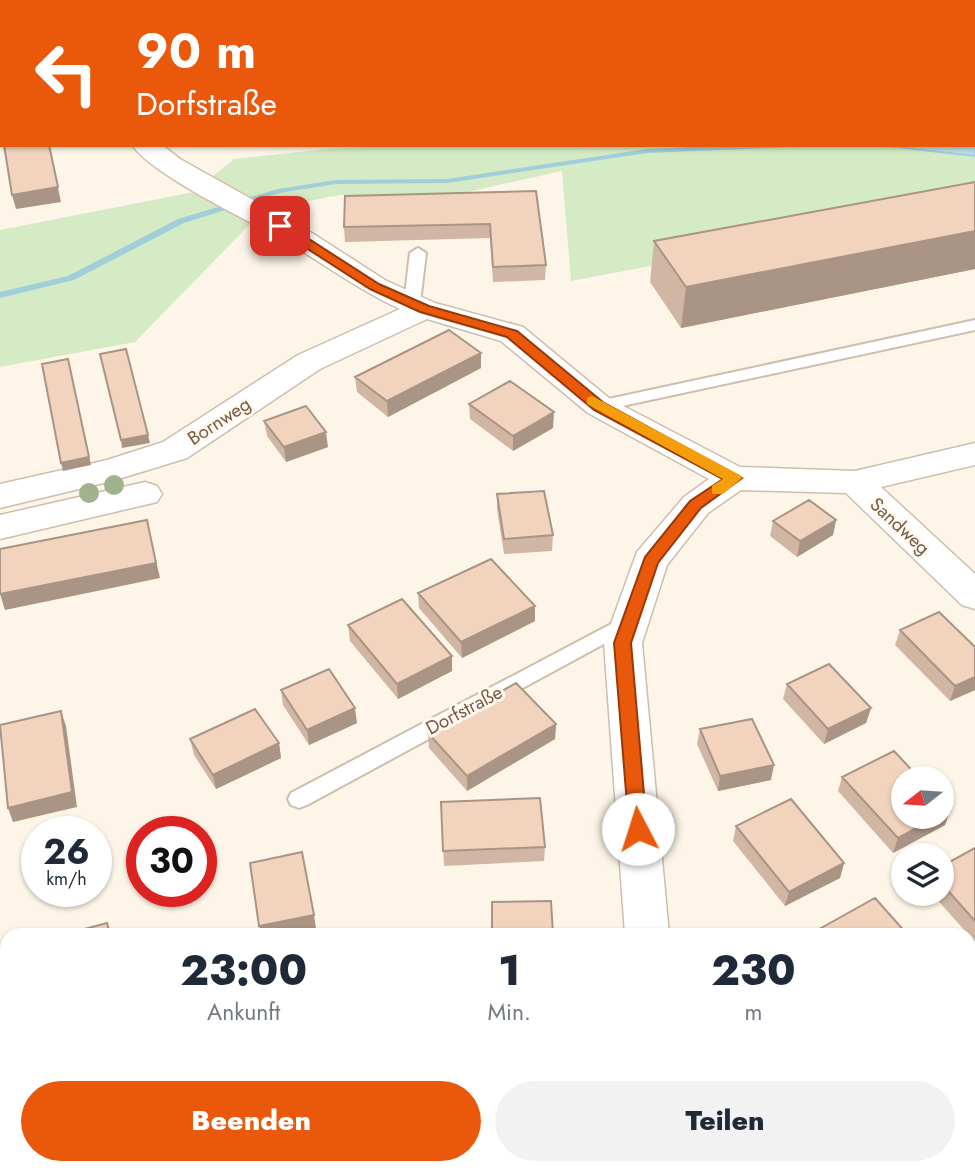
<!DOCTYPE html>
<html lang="de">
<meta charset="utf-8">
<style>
body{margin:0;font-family:Jost,sans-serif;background:#f2f2f3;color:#1f2937;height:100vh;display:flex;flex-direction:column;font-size:26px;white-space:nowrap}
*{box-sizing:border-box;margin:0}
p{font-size:23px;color:#747a83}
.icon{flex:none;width:38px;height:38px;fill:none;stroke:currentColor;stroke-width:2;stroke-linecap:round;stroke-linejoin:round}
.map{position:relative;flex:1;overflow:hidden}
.side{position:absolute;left:0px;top:928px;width:976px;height:247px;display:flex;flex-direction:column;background:#fff;border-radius:21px 21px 0 0;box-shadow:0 2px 5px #0004}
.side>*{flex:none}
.top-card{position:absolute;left:0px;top:0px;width:976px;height:147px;box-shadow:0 2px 5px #0004;background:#ea580c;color:#fff;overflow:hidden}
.needle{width:46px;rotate:253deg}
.fabs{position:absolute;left:891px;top:766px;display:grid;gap:14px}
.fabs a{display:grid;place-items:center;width:63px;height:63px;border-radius:50%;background:#fff;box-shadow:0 2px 5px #0004;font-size:35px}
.speed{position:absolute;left:21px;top:816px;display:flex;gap:14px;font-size:35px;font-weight:700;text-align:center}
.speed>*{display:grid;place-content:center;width:91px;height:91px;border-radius:50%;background:#fff;box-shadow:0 2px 5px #0004;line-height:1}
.speed small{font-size:18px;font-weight:400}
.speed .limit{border:10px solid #d22;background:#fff;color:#111}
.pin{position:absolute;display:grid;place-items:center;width:60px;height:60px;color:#fff;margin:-30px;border-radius:14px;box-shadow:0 4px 10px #0006}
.me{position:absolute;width:77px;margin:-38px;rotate:355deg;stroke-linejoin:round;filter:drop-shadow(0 0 5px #0008)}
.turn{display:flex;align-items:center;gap:24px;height:147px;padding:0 21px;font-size:32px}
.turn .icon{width:91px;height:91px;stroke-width:2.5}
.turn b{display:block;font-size:49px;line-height:60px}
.eta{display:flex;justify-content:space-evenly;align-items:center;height:119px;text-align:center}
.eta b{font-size:42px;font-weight:800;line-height:49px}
.action{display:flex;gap:14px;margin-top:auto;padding:14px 21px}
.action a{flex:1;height:80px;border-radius:42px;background:#ea580c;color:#fff;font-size:28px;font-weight:800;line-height:80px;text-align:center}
.action a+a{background:#f2f2f3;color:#1f2937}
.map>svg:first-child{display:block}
.green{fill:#d4ebc5}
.water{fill:#bbe0e7;stroke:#a1cfd9;stroke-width:2}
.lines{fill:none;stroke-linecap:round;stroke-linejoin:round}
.stream{fill:#a1cfd9;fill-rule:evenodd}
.lane-casing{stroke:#cfbdad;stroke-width:4}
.street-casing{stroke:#cfbdad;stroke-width:3}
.lane{fill:#fff;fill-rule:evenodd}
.street{fill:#fff;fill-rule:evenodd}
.tree{fill:#a0b38c}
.wall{fill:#d0b6a3}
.shaded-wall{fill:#a99485}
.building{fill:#f2d4be;stroke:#a99485;stroke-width:2}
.route{fill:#ea580c;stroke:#983908;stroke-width:2}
.slow{fill:#f59e0b}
.labels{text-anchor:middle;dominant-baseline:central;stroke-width:6;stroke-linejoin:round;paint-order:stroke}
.street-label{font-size:19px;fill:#775b4b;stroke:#fff9ee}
</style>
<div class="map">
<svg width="975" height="1174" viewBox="0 0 975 1174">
<rect width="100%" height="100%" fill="#fdf5e7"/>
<path class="green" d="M412,145H879L975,156V194L682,260L571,281L562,171L441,198L339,195L261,211L208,180L234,159L327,149Z
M199,191L251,223L135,342L0,367V230Z"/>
<path class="water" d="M975,118V156L880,145H975Z"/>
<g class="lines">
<path class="stream" d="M731,145H796L792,147L647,153L447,183L336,184L279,193L184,223L74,280L0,298V292L68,276L178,219L278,189L336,180L447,179L647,149Z"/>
<defs>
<path id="lane" d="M418,248L426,253L420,303L412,308L404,303L410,253Z
M975,320V330L599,411L590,406L599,401Z
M630,614L637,616L640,621L637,626L307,805L299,808L291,805L288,799L291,793Z"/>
<path id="street" d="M102,0H124V2H102Z
M402,0H424L425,2H402Z
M132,145H162L180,159L312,233L385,280L435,303L523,327L610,399L740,467L855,471L975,443V465L881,487L975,574V609L962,605L846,493L741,490L708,513L667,565L642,643L669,934H625L604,643L637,552L684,497L709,479L588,413L501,341L427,319L320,369L187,458L112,481L0,508V484L107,460L163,442L298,355L400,309C361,291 328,267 292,245C255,223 154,177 132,145Z
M145,482L157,486L162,494L157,502L0,539V515Z
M975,1037V1084L970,1086V1040Z
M3,1084L7,1086V1167H15L7,1170L0,1168V1085Z
M640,1167H690L691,1174H641Z
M721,1167H783L780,1174H719Z"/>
</defs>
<use href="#lane" class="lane-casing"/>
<use href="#street" class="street-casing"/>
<use href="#lane" class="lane"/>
<use href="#street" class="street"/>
</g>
<g class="tree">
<circle cx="114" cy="485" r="10"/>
<circle cx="89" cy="493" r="10"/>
</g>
<path class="wall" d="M328,0H387L388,2H329Z
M491,0H563L564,2H493Z
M652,0H718L717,2H653Z
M975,182V269L681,328L650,282L654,241Z
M536,191L546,265L545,280L493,282L490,238L345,242L344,227Z
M481,368L388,417L357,392L355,377Z
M469,404L553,428L513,451L470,419Z
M264,421L328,447L286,462L267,436Z
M497,494L553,535L552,551L504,554L497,509Z
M836,520L833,535L797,557L770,536L773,521Z
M418,593L535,621L462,658L419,608Z
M348,625L452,656V671L398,699L350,641Z
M900,630L975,647V690L950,701L895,645Z
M787,684L871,708L866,723L824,744L783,699Z
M281,690L357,723L309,745L283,705Z
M556,724L555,739L467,791L429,748L428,733Z
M700,729L771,780L718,791L697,744Z
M190,739L279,743L281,758L216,789L194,755Z
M842,777L945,825L893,853L838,791Z
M441,802L545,847L544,861L444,866Z
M736,826L844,863L840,878L785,906L733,841Z
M975,848V942L932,894H942V866Z
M369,1167H533L519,1174H372Z"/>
<path class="shaded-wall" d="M669,0H718L717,2H669Z
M0,82H2V97H0Z
M49,145L61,202L16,209L12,195Z
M975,231V269L681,328L686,287Z
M481,353V368L388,417L387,401Z
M70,367L91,465L63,471L61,463Z
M554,412L553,428L513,451V436Z
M326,432L328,447L286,462L284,447Z
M148,435L150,443L122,448L121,440Z
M147,520L160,578L5,610L0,594Z
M836,520L833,535L797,557L800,541Z
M535,606V621L462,658L461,642Z
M452,656V671L398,699L397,684Z
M975,677V690L950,701L955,686Z
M355,708L357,723L309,745L307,730Z
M871,708L866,723L824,744L828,729Z
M61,711L66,726L77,807L13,822L8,808Z
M556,724L555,739L467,791V776Z
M279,743L281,758L216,789L213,775Z
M774,765L771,780L718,791L720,776Z
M950,811L945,825L893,853L898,838L937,817H942V815Z
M844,863L840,878L785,906L789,892Z
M314,915L316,929L289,934H261L259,926Z
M506,1167H533L519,1174H492Z"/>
<path class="building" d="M30,0H57L56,2H29Z
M190,0H238L239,2H191Z
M340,0H384L370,2H341Z
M511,0H563L564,2H512Z
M2,59V82H0V60Z
M4,145H49L58,187L12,195Z
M975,182V231L686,287L654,241Z
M536,191L546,265L493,267L490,224L344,227L345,196Z
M449,330L481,353L387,401L355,377Z
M126,349L148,435L121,440L100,354Z
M68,359L89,457L61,463L42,364Z
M510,381L554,412L513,436L469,404Z
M306,406L326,432L284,447L264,421Z
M544,491L553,535L504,539L497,494Z
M809,500L836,520L800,541L773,521Z
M147,520L156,563L0,594V549Z
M491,559L535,606L461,642L418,593Z
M402,599L452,656L397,684L348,625Z
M939,612L975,647V677L955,686L900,630Z
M829,664L871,708L828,729L787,684Z
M329,669L355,708L307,730L281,690Z
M516,683L556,724L467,776L428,733Z
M255,709L279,743L213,775L190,739Z
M61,711L72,792L8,808L0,725Z
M752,719L774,765L720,776L700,729Z
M894,751L920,779H903V817H937L898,838L842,777Z
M540,798L545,847L443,851L441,802Z
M791,799L844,863L789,892L736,826Z
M942,801L950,811L942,815Z
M975,848V921L942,884V866Z
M302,852L314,915L259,926L250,863Z
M875,898L907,934H817L814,932Z
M551,901L553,934H492V902Z
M107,923L110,934H66Z
M78,1167H166L168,1174H79Z
M373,1167H506L492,1174H376Z
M935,1167H965L970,1174H923Z"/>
<path class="route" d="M275,223H284L379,284L429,306L517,331L604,403L742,478L701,508L658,563L631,643L647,829L644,834H631L629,829L614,643L645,557L690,501L723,479L594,410L507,337L420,312L370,289L275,228Z"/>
<path class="slow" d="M592,396L740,475L742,478L723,494H712V486L723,479L587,404V398Z"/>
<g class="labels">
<g class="street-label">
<text transform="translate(219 421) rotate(-33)">Bornweg</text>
<text transform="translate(900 526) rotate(43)">Sandweg</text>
<text transform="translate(464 710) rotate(-28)">Dorfstraße</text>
</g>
</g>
</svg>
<div class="fabs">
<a><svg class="needle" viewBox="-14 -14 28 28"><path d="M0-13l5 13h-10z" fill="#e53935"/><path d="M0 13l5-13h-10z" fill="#747a83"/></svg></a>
<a><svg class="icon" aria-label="layers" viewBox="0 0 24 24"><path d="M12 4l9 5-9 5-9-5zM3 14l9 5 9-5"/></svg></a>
</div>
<div class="speed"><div>26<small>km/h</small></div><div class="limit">30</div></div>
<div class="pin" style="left:280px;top:226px;background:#d93025"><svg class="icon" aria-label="arrive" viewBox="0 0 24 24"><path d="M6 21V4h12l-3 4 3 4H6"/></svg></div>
<svg class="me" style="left:638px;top:829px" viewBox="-20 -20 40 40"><circle r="19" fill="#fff"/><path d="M0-13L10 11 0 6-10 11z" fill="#ea580c"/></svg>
<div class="top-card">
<div class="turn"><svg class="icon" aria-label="left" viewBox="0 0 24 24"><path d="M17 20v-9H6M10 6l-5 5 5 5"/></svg><div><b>90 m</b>Dorfstraße</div></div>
</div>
<section class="side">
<div class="eta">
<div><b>23:00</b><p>Ankunft</p></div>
<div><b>1</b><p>Min.</p></div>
<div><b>230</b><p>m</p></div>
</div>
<div class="action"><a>Beenden</a><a>Teilen</a></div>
</section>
</div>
